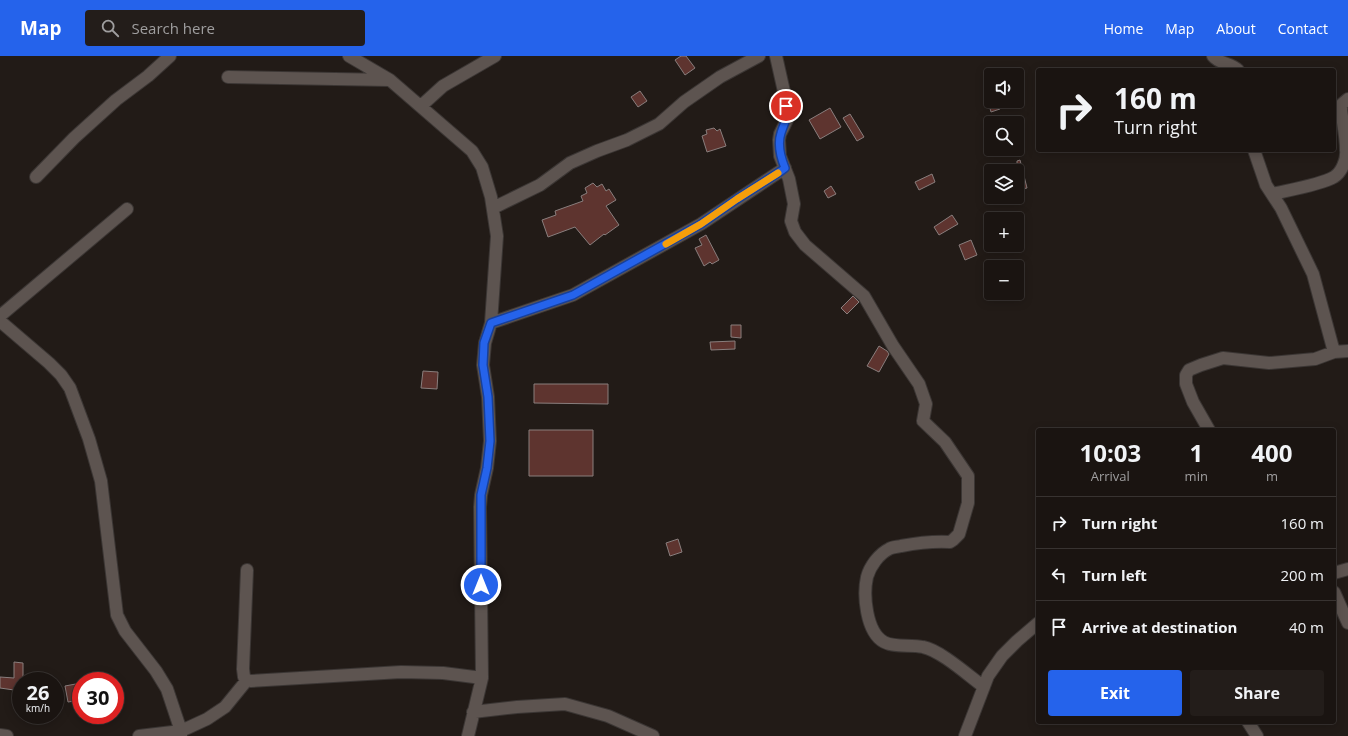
<!DOCTYPE html>
<meta charset="utf-8">
<style>
body{margin:0;font-family:"Open Sans",sans-serif;background:#231d1a;color:#f1f3f6;height:100vh;display:flex;flex-direction:column;font-size:15px;white-space:nowrap}
*{box-sizing:border-box;margin:0}
p{font-size:13px;color:#9f9e9f}
.icon{flex:none;width:22px;height:22px;fill:none;stroke:currentColor;stroke-width:2;stroke-linecap:round;stroke-linejoin:round}
.map{position:relative;flex:1;overflow:hidden}
.drawer{position:absolute;left:1036px;top:372px;width:300px;height:296px;display:flex;flex-direction:column;background:#1a1411;border-radius:4px;box-shadow:0 2px 10px #0003,0 0 0 1px #383331}
.drawer>*{flex:none}
.guide{position:absolute;left:1036px;top:12px;width:300px;height:84px;border-radius:4px;box-shadow:0 2px 10px #0003,0 0 0 1px #383331;background:#1a1411;color:#f1f3f6;overflow:hidden}
.buttons{position:absolute;left:984px;top:12px;display:grid;gap:8px}
.buttons a{display:grid;place-items:center;width:40px;height:40px;border-radius:4px;background:#1a1411;box-shadow:0 2px 10px #0003,0 0 0 1px #383331;font-size:20px}
.speed{position:absolute;left:12px;top:616px;display:flex;gap:8px;font-size:20px;font-weight:700;text-align:center}
.speed>*{display:grid;place-content:center;width:52px;height:52px;border-radius:50%;background:#1a1411;box-shadow:0 2px 10px #0003,0 0 0 1px #383331;line-height:1}
.speed small{font-size:10px;font-weight:400}
.speed .limit{border:6px solid #d22;background:#fff;color:#111}
.pin{position:absolute;display:grid;place-items:center;width:34px;height:34px;color:#fff;margin:-17px;border:2px solid #fff;border-radius:50%;box-shadow:0 1px 4px #0007}
.me{position:absolute;width:44px;margin:-22px;rotate:0deg;stroke-linejoin:round;filter:drop-shadow(0 0 3px #0008)}
.turn{display:flex;align-items:center;gap:14px;height:84px;padding:0 12px;font-size:18px}
.turn .icon{width:52px;height:52px;stroke-width:2.5}
.turn b{display:block;font-size:28px;line-height:34px}
.eta{display:flex;justify-content:space-evenly;align-items:center;height:68px;text-align:center}
.eta b{font-size:24px;font-weight:700;line-height:28px}
.action{display:flex;gap:8px;margin-top:auto;padding:8px 12px}
.action a{flex:1;height:46px;border-radius:4px;background:#2563eb;color:#fff;font-size:16px;font-weight:700;line-height:46px;text-align:center}
.action a+a{background:#231d1a;color:#f1f3f6}
ul{padding:0;list-style:none}
li{display:flex;align-items:center;gap:12px;height:52px;padding:0 12px;border-top:1px solid #383331}
li div{flex:1}
li b{display:block;font-size:15px}
li em{font-style:normal}
header{display:flex;align-items:center;gap:24px;box-sizing:border-box;height:56px;padding:0 20px;background:#2563eb;color:#fff}
header strong{font-size:19px}
nav{display:flex;gap:22px;margin-inline-start:auto;font-size:14px}
.search{width:280px;height:36px;background:#231d1a;display:flex;align-items:center;gap:10px;box-sizing:border-box;padding:0 14px;border-radius:4px;color:#9f9e9f;font-size:15px}
.map>svg:first-child{display:block}
.building{fill:#5e342f;stroke:#897e7d}
.lines{fill:none;stroke-linecap:round;stroke-linejoin:round}
.minor-casing{stroke:#3b3634;stroke-width:14}
.minor{stroke:#5d5450;stroke-width:12}
.route-casing{stroke:#184099;stroke-width:10}
.route{stroke:#2563eb;stroke-width:7}
.slow{stroke:#f59e0b;stroke-width:7}
</style>
<header>
<strong>Map</strong>
<div class="search"><svg class="icon" aria-label="search" viewBox="0 0 24 24"><circle cx="10" cy="10" r="6"/><path d="M15 15l6 6"/></svg>Search here</div>
<nav><a>Home</a><a>Map</a><a>About</a><a>Contact</a></nav>
</header>
<div class="map">
<svg width="1348" height="680" viewBox="0 0 1348 680">
<rect width="100%" height="100%" fill="#221b17"/>
<path class="building" d="M681,0H686L695,12L685,19L675,4Z
M640,35L647,45L638,51L631,41Z
M988,45H997L1000,53L991,56Z
M830,52L841,71L820,83L809,64Z
M850,58L864,81L857,85L843,62Z
M714,72L717,75L720,73L726,90L707,96L702,80L707,78L706,74Z
M1020,104L1027,132L1017,134V105Z
M932,118L935,126L919,134L915,126Z
M593,127L597,131L602,128L606,135L609,133L616,144L606,150L619,169L605,179L604,178L590,189L575,171L548,181L542,164L556,159L555,155L583,145L581,140L587,137L585,132Z
M831,130L836,138L828,142L824,135Z
M952,159L958,168L939,179L934,171Z
M706,179L719,204L712,208L710,206L704,210L695,192L702,189L699,183Z
M971,184L977,199L965,204L959,189Z
M853,240L859,246L847,258L841,252Z
M731,269H741V282L731,281Z
M735,285V293L711,294L710,286Z
M879,290L887,295L889,298L879,316L867,310Z
M423,315L438,316L437,333L421,332Z
M534,328H608V348L534,347Z
M529,374H593V420H529Z
M678,483L682,496L670,500L666,487Z
M14,606L23,607V625H21V635L0,632V621L14,622Z
M81,627V644L68,646L65,630Z"/>
<g class="lines">
<defs>
<path id="minor" d="M349,0L390,24L472,95L482,111L491,141L497,180L491,267L485,287L483,309L488,341L490,385L487,412L481,439L480,451L482,622L468,680
M776,0L785,40L788,59L787,64L780,78L779,84L780,100L789,123L794,148L791,165L795,176L805,189L864,240L893,290L919,328L926,348L923,365L945,386L968,420V447L959,478L953,484L950,486C933,485 917,487 901,490C897,491 892,491 889,493C879,498 870,510 867,521C863,539 866,576 884,586C895,592 911,588 923,591C940,594 969,620 984,631
M1213,0C1219,8 1231,7 1238,14
M228,21L389,24
M421,50L443,30L495,0
M1254,94L1266,129L1281,152L1313,218L1334,296
M36,121L74,82L116,44L148,20L170,0
M1272,138C1289,134 1320,129 1334,121C1342,116 1347,103 1346,94C1346,81 1343,67 1341,54L1342,48L1348,43
M493,152L540,129L570,107L597,95L627,84L659,68L684,46L720,21L759,0
M0,260L127,153
M0,265L49,307L61,319L70,332L89,383L101,425L117,559L125,575L156,615L167,633L181,675V680
M491,267L573,239L701,168L785,112
M1209,374L1193,346L1186,328V319L1189,314L1201,309L1223,302L1269,307L1315,303L1334,296L1348,295
M1334,517L1348,513
M1334,536L1348,567
M247,624L251,625L401,616L443,617L482,622
M247,624L244,621L243,613L247,514
M473,656L517,651L565,648L608,660L653,680
M1248,666L1257,680
M0,679L7,680
M139,680L181,675L207,663L225,651L247,624
M965,680L988,620L1002,600L1017,585L1038,567"/>
</defs>
<use href="#minor" class="minor-casing"/>
<use href="#minor" class="minor"/>
</g>
<g class="lines">
<defs>
<path id="route" d="M481,529V439L487,412L490,385L488,341L483,309L484,287L491,267L573,239L701,168L737,143L781,115L785,112C781,102 777,89 781,77C785,64 788,64 786,50"/>
</defs>
<use href="#route" class="route-casing"/>
<use href="#route" class="route"/>
<path class="slow" d="M666,188L701,168L737,143L778,117"/>
</g>
</svg>
<div class="buttons">
<a><svg class="icon" aria-label="sound" viewBox="0 0 24 24"><path d="M4 9h4l5-4v14l-5-4H4zM17 9q2 3 0 6"/></svg></a>
<a><svg class="icon" aria-label="search" viewBox="0 0 24 24"><circle cx="10" cy="10" r="6"/><path d="M15 15l6 6"/></svg></a>
<a><svg class="icon" aria-label="layers" viewBox="0 0 24 24"><path d="M12 4l9 5-9 5-9-5zM3 14l9 5 9-5"/></svg></a>
<a>+</a>
<a>−</a>
</div>
<div class="speed"><div>26<small>km/h</small></div><div class="limit">30</div></div>
<div class="pin" style="left:786px;top:50px;background:#d93025"><svg class="icon" aria-label="arrive" viewBox="0 0 24 24"><path d="M6 21V4h12l-3 4 3 4H6"/></svg></div>
<svg class="me" style="left:481px;top:529px" viewBox="-20 -20 40 40"><circle r="17" fill="#2563eb" stroke="#fff" stroke-width="3"/><path d="M0-11L8 9 0 5-8 9z" fill="#fff"/></svg>
<div class="guide">
<div class="turn"><svg class="icon" aria-label="right" viewBox="0 0 24 24"><path d="M7 20v-9h11M14 6l5 5-5 5"/></svg><div><b>160 m</b>Turn right</div></div>
</div>
<section class="drawer">
<div class="eta">
<div><b>10:03</b><p>Arrival</p></div>
<div><b>1</b><p>min</p></div>
<div><b>400</b><p>m</p></div>
</div>
<ul>
<li><svg class="icon" aria-label="right" viewBox="0 0 24 24"><path d="M7 20v-9h11M14 6l5 5-5 5"/></svg><div><b>Turn right</b></div><em>160 m</em></li>
<li><svg class="icon" aria-label="left" viewBox="0 0 24 24"><path d="M17 20v-9H6M10 6l-5 5 5 5"/></svg><div><b>Turn left</b></div><em>200 m</em></li>
<li><svg class="icon" aria-label="arrive" viewBox="0 0 24 24"><path d="M6 21V4h12l-3 4 3 4H6"/></svg><div><b>Arrive at destination</b></div><em>40 m</em></li>
</ul>
<div class="action"><a>Exit</a><a>Share</a></div>
</section>
</div>
